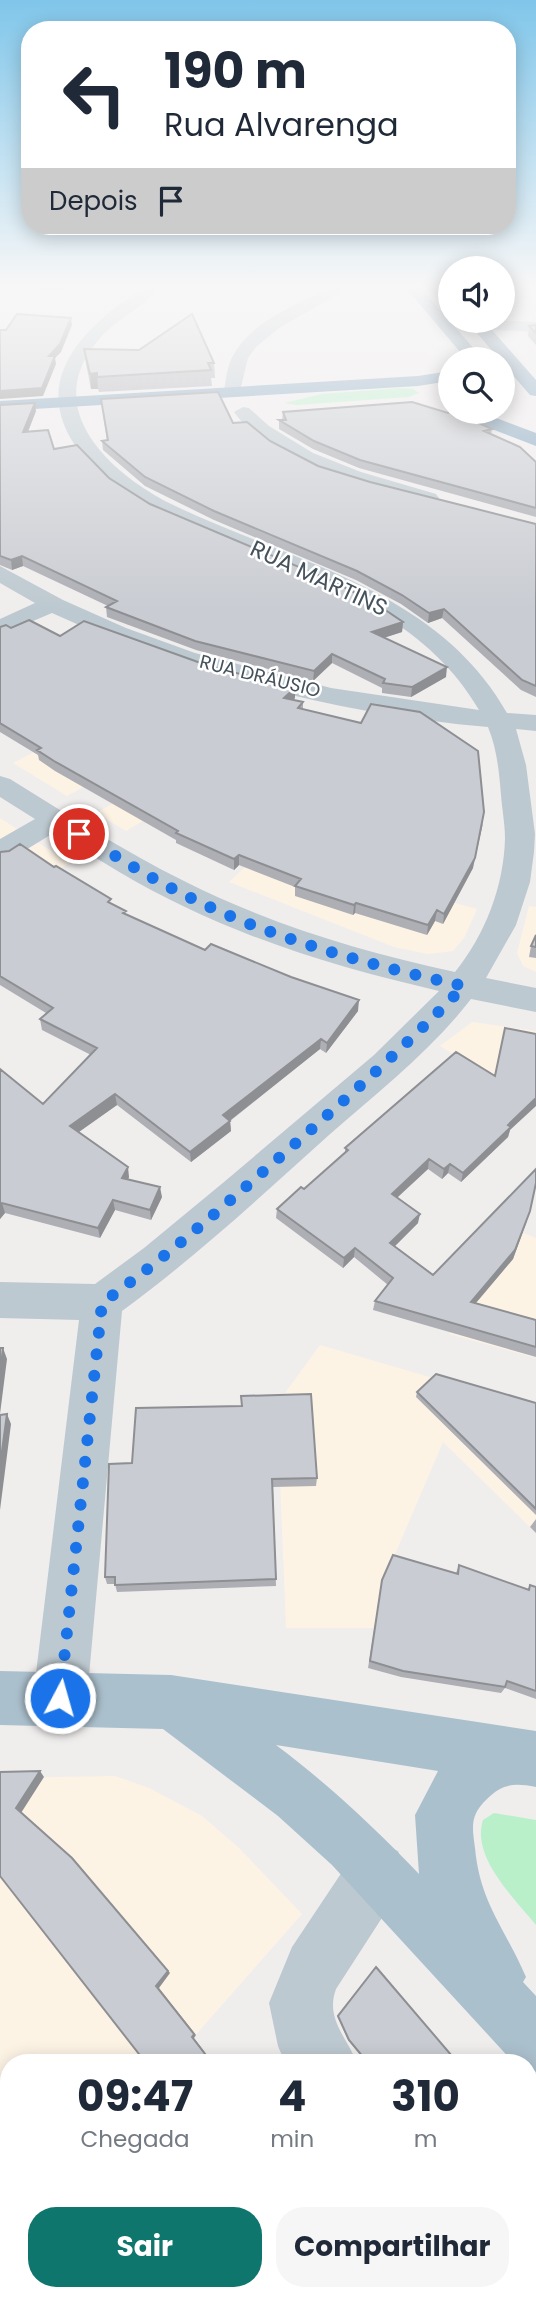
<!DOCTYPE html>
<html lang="pt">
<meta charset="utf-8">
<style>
body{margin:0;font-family:Poppins,sans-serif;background:#f6f6f7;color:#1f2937;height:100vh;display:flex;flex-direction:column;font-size:26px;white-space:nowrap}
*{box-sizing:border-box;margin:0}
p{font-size:23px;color:#747a83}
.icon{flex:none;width:38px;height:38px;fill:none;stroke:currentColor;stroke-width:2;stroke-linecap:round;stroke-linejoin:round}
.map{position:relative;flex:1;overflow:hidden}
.panel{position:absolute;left:0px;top:2054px;width:537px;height:247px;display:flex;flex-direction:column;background:#fff;border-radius:28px 28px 0 0;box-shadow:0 4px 18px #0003}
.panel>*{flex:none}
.guide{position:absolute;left:21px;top:21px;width:495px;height:214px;border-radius:28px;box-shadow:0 4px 18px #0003;background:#fff;color:#1f2937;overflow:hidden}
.buttons{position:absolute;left:438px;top:256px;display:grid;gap:14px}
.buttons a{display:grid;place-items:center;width:77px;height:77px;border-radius:50%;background:#fff;box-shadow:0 4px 18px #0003;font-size:35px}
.pin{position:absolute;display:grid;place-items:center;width:60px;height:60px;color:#fff;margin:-30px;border:4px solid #fff;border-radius:50%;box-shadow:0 2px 7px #0007}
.me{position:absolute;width:77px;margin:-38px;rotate:6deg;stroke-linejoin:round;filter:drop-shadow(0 0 5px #0008)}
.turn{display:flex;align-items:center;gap:24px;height:147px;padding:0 28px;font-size:32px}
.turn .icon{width:91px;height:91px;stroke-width:2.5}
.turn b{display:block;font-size:49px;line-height:60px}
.then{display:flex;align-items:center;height:66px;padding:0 28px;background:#0003;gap:14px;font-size:26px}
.eta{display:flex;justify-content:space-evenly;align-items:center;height:119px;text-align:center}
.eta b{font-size:42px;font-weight:700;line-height:49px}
.primary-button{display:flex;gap:14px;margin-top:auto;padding:14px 28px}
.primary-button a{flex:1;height:80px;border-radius:28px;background:#0f766e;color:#fff;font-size:28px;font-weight:700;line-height:80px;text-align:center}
.primary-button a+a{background:#f6f6f7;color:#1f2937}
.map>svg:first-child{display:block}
.commercial{fill:#fcf3e5}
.green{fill:#b9f0c9}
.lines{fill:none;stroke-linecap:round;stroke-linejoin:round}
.minor{fill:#bdc9d0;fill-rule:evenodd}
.major{fill:#abc0cd;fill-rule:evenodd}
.highway{fill:#83a5be;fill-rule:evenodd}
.wall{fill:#adafb5}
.shaded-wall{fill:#8d8f93}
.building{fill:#c9ccd2;stroke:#8d8f93;stroke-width:2}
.route{stroke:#1a73e8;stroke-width:12;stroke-dasharray:0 21.6}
.labels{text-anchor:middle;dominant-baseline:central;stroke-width:5;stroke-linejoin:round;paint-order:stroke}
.far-street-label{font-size:19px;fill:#45525b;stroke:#fff}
.street-label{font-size:23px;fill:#45525b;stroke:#fff}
</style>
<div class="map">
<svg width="536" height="2301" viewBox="0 0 536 2301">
<rect width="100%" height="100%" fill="#f0eded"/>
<path class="commercial" d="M112,712L173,738L67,796L13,763Z
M205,751L238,764L126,831L96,813Z
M320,798L397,887L477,909L464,938L453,951L428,954L394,947L229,882Z
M0,818L70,863L0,904Z
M529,906L536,907V972L523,966L517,953Z
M472,1022L536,1031V1106L440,1046Z
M523,1233L536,1238V1358L449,1334L513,1259Z
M320,1345L536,1408V1533L443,1442L381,1587L374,1628H286L277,1404Z
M115,1776L149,1788L202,1816L239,1848L302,1914L171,2063H9V2247L0,2223V1778Z
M324,2292L331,2301H28L25,2293Z"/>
<path class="green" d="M400,388L413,389L419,393L409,397L297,405L284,403L322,394Z
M494,1813L536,1820V1925C514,1898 471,1857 483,1820Z"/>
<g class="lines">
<path class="minor" d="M143,288H159C144,307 118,318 101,337C39,405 105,469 167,502C287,561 436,587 507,713L536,715V731L516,729L526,765L535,834L534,852L530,882L516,925L486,978L536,988V1012L471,999C431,1051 378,1092 329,1135C262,1195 196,1257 122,1311L87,1698L79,1717L60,1725L41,1717L33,1698L79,1320L0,1318V1282L95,1284L144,1248L224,1182L374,1055L439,991C352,971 266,946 185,907C140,886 97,859 55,832L11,859L0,861V839L35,819L0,797V776L10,779C67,814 123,851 184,881C269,924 361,952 455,972C485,935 504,886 505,838C505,824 502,809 501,795C499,771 497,749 488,727C338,714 189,675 52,613L0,635V619L35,603L0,583V566L63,600L126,628L195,653L331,688L479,710C412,593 264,567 152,511C100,483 32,423 69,358C86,328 115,307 143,288Z
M331,288H349L279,328L256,347L248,358L239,395H227L224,391C226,379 227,365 234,354C253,320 298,304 331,288Z
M427,288L450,290V300L429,291Z
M473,320L536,322V332L477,329L469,324Z
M243,407L249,408L269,426L313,453L361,472L436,494L439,498L436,502H422C360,486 273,466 234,412Z
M377,1843L398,1851L406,1872L398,1893L336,1989C325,2019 347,2037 357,2063H285L278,2046L269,2003L278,1981L292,1947L356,1851Z
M528,2240L536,2243V2301H507L501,2292H528Z"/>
<path class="major" d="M0,1671L171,1675L536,1731V1787C515,1783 503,1783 487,1799C470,1815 472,1826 475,1848C480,1903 505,1928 526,1977L523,1982L536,1996V2072L528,2069V2063H514L332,1865L278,1816L163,1729L0,1725ZM276,1745L438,1771L415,1815L419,1874C374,1827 328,1784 276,1745Z"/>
<path class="highway" d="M406,288H421L483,359H466Z
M466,320H483L536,380V396L530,395L502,363V359H499Z
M450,371V381L418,386L0,411V401L418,376Z
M452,411H478L536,433V446L455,415Z"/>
</g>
<path class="wall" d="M19,288H62V291Z
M536,325V345L528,336L529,326Z
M84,349L214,363L215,378H211L212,386L99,392L98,389H91L86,364Z
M101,399L233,423L318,466L370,482L536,524V697L521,690L442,618L428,623L401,604L356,580L214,520L145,486L103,450L102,441H107Z
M0,405L36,411L28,432L54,449L109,478L150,504L403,622L402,632L383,638L446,677L411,697L382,693V688L332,663L313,681L196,650L107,617L106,607L108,606L23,566L12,570L0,565Z
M283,412L492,429L491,435L536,462V517L359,468L313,449L279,429V420H282Z
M0,627L60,636L209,666L295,688V698L293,700L303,702V710L473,868L443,924L435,921L427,935L355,913L353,915L295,896V887L239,865L234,870L176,843V840L55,771L39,760L38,755L0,732Z
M0,852L54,867L112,904L126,914L205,950L358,1011L326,1053L320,1049L230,1121L231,1131L191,1162L117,1105L79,1132L129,1177L128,1179L162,1197L151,1220L115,1210L100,1238L5,1213L0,1219V1069L43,1104L91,1055L42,1030L40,1019L46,1013L0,985Z
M536,935V958L529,957L531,946Z
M510,1130L508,1137L461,1182L448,1173L442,1179L428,1169L397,1198L418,1223L394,1247L433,1275L527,1221L513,1259L476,1303L536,1320V1357L373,1310L375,1301L388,1285L354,1257L343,1268L276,1218L277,1209L304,1189L345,1153V1148Z
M417,1392L536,1403V1515L416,1397Z
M109,1464L317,1478L316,1486L273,1487L276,1586L117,1592L115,1584H107L105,1577Z
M536,1519V1533L530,1527Z
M459,1565L528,1590L530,1585L536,1587V1699L505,1688L501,1693L401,1677L368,1668L382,1580L456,1573Z
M376,1967L458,2063H367L348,2040L337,2016Z"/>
<path class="shaded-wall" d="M71,318L72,325L61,352L55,358L56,364L43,396L0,399V391L49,356Z
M97,373L98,389H91L90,374Z
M35,403L36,411L24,441L23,432Z
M22,556L23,566L12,570L11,560Z
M444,609L442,618L428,623L429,613Z
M403,622L402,632L371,642L372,632Z
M332,654V663L313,681L314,671Z
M447,667L446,677L411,697L412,687Z
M295,688V698L284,708V698Z
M483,823L473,868L443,924L444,914Z
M239,855V865L234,870V859Z
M356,903L355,913L353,915L354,905Z
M437,910L435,921L427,935L428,925Z
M359,1000L358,1011L326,1053L327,1043Z
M321,1039L320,1049L223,1126V1115Z
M115,1094L117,1105L73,1136L70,1126Z
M536,1098V1106L510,1130L508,1137L461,1182L463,1173L508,1125Z
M230,1121L231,1131L191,1162L190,1152Z
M429,1159L428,1169L390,1204L392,1194Z
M450,1164L448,1173L442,1179L444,1169Z
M128,1167L129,1177L124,1188L122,1178Z
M160,1187L162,1197L151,1220L150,1210Z
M113,1200L115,1210L100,1238L98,1228Z
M2,1203L5,1213L0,1219V1205Z
M530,1211L513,1259L469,1311L471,1302Z
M420,1214L418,1223L388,1253L390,1243Z
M355,1248L354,1257L343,1268L344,1258Z
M3,1348L7,1359L0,1414V1373Z
M7,1414L11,1424L0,1510V1466Z
M40,1771L44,1777L21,1813L16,1808Z
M72,1858L170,1973L159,1988L196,2035L194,2038L213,2063L192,2037L156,1986Z
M440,2292H444L455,2301H452Z"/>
<path class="building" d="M17,314L71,318L60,344L49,356H55L42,388L0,391V330H6Z
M192,314L214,363H208L211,370L97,377V373L90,374L84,349L139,350Z
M536,325V333L529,326Z
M218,392L233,423L247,422L270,441L318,466L370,482L536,524V686L522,680L444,609L429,613L402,595L357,571L214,511L145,477L102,441L108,440L101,399Z
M412,402L448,413L452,411L492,429L484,431L520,447L536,462V508L360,460L314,441L279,420H286L283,412Z
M35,403L23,432L48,430L54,449L77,445L109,478L150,504L332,581L375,603L403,622L372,632L447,667L412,687L383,683L385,679L332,654L314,671L195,641L106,607L117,601L22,556L11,560L0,556V405Z
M29,620L60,636L84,621L209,666L295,688L284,698L303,702L298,708L361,723L371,704L420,712L478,751L484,812L475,858L444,914L437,910L428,925L356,903L354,905L295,886L301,879L239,855L234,859L176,833L178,831L54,761L37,750L41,748L0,723V627L6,625L11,628Z
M20,844L54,867L56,866L111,899L108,902L126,911L123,913L205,950L211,944L291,977L359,1000L327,1043L321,1039L223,1115L230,1121L190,1152L115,1094L70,1126L128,1167L122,1178L160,1187L150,1210L113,1200L98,1228L2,1203L0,1205V1069L43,1104L97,1048L40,1019L53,1008L0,976V852L9,851Z
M536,935V947L531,946Z
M505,1028L536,1034V1098L508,1125L511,1127L463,1173L450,1164L444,1169L429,1159L392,1194L420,1214L390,1243L433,1275L536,1169V1183L530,1211L515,1250L471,1302L536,1320V1347L375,1301L393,1278L355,1248L344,1258L277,1209L301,1187L304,1189L348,1150L345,1148L456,1052L495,1076Z
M0,1348H3L0,1373Z
M436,1374L536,1403V1509L417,1392Z
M311,1394L317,1478L272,1479L276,1579L115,1585V1577H105L109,1464L132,1463L136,1408L242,1406L241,1396Z
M7,1414L0,1466V1415Z
M393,1555L458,1574L459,1565L529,1590L530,1585L536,1587V1691L507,1681L505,1687L403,1671L370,1661L382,1580Z
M40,1771L16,1808L72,1858L168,1971L156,1986L194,2034L192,2037L212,2063H146L0,1876V1772Z
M376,1967L458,2063H368L349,2040L338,2016Z
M528,2146L536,2154V2242L529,2240L528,2255Z
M321,2292H440L452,2301H328Z"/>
<linearGradient id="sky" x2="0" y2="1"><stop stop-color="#80c6ea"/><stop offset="0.47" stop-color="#f8f7f7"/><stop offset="1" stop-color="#f8f7f7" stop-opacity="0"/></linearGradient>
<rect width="536" height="610" fill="url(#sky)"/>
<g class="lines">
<path class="route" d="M60,1698L102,1303C168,1256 227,1203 288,1150C348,1097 408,1044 464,986C374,966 279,941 195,900C155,881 117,857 79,834"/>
</g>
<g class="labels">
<g class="far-street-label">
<text transform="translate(260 676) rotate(14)">RUA DRÁUSIO</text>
</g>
<g class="street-label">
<text transform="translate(319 578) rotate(25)">RUA MARTINS</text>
</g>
</g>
</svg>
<div class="buttons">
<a><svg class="icon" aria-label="sound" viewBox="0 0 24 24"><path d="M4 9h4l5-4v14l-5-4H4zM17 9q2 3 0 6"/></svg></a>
<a><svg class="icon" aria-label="search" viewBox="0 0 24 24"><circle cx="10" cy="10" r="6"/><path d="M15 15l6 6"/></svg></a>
</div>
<div class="pin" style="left:79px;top:834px;background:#d93025"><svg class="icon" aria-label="arrive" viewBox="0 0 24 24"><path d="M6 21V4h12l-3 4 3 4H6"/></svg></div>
<svg class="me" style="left:60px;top:1698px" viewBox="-20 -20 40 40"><circle r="17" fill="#1a73e8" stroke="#fff" stroke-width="3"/><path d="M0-11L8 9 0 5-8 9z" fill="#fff"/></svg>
<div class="guide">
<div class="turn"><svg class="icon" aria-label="left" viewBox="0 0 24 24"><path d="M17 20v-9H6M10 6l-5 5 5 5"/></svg><div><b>190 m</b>Rua Alvarenga</div></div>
<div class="then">Depois<svg class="icon" aria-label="arrive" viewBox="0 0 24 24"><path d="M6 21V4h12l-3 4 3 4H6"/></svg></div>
</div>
<section class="panel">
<div class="eta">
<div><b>09:47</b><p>Chegada</p></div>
<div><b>4</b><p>min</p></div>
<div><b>310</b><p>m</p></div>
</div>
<div class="primary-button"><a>Sair</a><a>Compartilhar</a></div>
</section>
</div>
